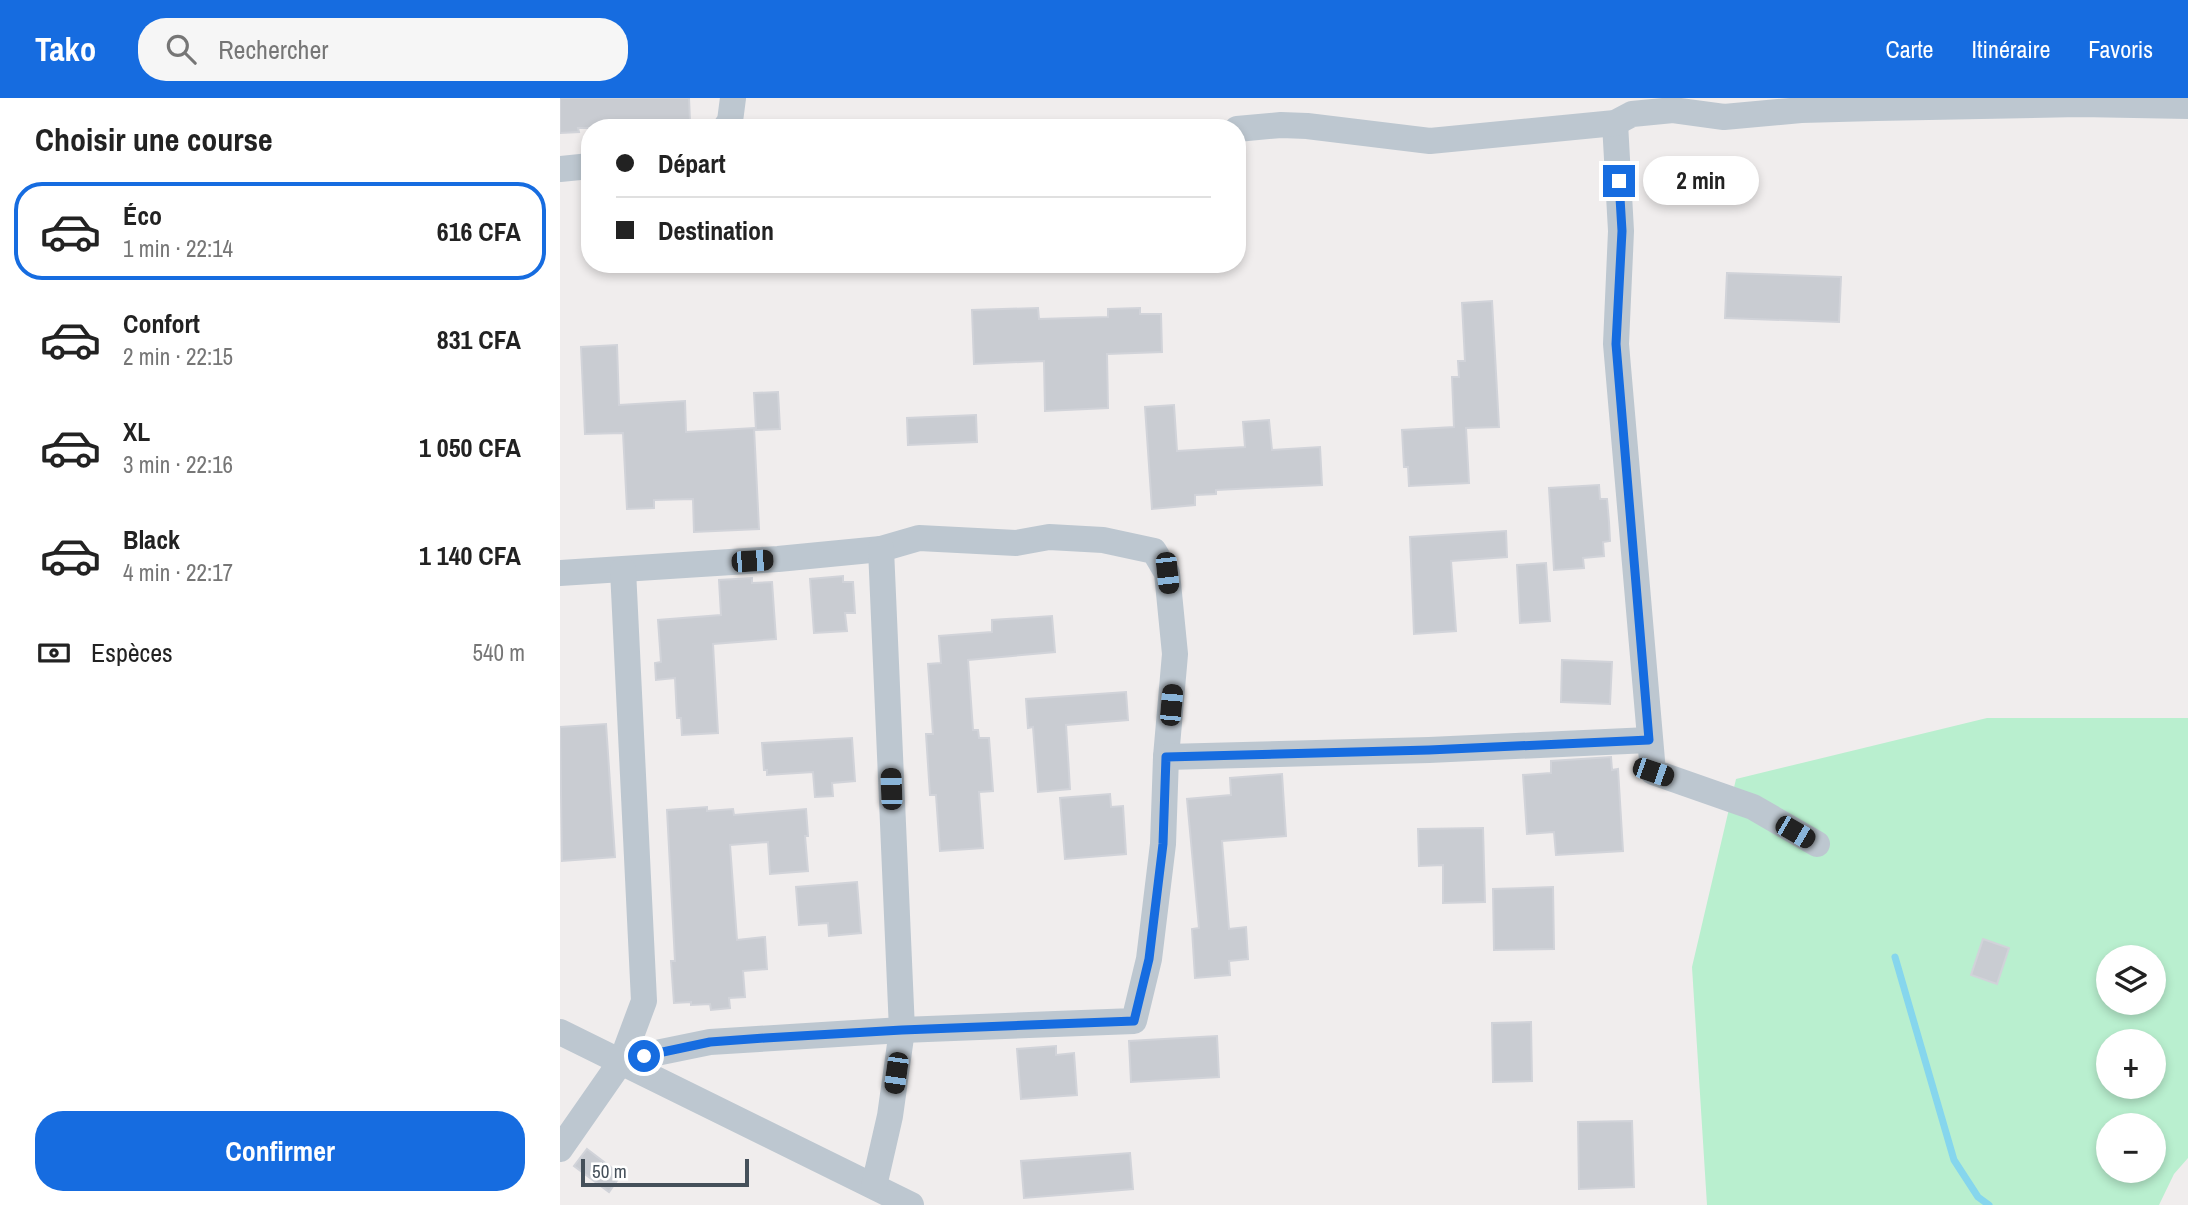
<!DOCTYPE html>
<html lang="fr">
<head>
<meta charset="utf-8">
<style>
  body { margin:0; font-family:"Archivo Narrow",sans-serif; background:#f6f6f6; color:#222; height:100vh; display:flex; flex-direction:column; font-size:26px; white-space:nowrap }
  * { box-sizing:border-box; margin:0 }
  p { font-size:23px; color:#767676 }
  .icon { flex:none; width:38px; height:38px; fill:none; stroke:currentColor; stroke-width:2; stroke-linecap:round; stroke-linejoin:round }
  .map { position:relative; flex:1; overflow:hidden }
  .sheet { display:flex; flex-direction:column; background:#fff; width:560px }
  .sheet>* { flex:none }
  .banner { position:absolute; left:21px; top:21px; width:665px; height:154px; border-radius:28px; box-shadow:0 4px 10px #0003; display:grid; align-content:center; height:154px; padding:0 35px; background:#fff }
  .tools { position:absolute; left:1536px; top:847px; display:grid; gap:14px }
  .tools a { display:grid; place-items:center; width:70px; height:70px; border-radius:50%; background:#fff; box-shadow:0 4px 10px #0003; font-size:35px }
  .scale { position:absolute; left:21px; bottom:18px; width:168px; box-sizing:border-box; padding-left:7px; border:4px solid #45505a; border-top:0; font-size:19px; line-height:24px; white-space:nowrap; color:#45505a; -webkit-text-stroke:5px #fff; paint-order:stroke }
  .end { position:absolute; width:32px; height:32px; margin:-16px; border:9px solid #166ce0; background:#fff; box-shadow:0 0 0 4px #fff }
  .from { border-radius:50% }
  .bubble { position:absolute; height:49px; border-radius:24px; background:#fff; box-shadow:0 4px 10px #0003; font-size:23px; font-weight:700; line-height:49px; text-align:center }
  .car { position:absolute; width:21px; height:42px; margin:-21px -10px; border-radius:9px; box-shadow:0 0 5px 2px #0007; background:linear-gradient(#222 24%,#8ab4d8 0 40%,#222 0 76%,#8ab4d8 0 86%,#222 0) }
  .banner b { display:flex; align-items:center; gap:24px; height:66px; font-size:26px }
  .banner b+b { border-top:2px solid #e0e0e0 }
  .banner i { width:18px; height:18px; background:#222 }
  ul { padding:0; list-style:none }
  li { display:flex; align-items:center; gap:21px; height:98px; margin:0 14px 10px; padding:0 21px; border:4px solid transparent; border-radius:28px }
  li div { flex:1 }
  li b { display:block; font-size:26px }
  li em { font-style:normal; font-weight:700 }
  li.on { border-color:#166ce0 }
  li>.icon { width:63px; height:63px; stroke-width:1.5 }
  h2 { padding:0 35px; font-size:32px; line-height:84px }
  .pay { display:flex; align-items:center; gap:18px; height:77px; padding:0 35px; font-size:26px }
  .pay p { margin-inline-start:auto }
  .action { display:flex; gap:14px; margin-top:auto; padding:14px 35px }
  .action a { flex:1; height:80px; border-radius:28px; background:#166ce0; color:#fff; font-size:28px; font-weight:700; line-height:80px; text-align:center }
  header { display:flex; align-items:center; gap:42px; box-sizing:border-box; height:98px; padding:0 35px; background:#166ce0; color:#fff }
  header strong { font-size:33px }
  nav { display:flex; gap:38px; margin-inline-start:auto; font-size:24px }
  .search { width:490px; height:63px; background:#f6f6f6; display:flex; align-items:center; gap:18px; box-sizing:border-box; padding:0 24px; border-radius:28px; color:#767676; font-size:26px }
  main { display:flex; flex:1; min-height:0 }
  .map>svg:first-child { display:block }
</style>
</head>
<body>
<header>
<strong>Tako</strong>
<div class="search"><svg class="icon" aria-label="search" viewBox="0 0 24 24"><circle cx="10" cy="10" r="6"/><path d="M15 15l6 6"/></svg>Rechercher</div>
<nav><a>Carte</a><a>Itinéraire</a><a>Favoris</a></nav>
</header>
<main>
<section class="sheet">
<h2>Choisir une course</h2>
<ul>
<li class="on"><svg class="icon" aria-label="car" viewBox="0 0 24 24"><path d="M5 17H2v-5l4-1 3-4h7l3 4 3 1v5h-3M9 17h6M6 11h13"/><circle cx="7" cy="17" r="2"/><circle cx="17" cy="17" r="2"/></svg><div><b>Éco</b><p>1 min · 22:14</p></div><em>616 CFA</em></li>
<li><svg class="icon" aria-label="car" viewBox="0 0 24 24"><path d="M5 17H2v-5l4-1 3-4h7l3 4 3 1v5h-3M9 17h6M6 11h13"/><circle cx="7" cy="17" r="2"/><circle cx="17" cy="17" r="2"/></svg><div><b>Confort</b><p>2 min · 22:15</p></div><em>831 CFA</em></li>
<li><svg class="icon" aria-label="car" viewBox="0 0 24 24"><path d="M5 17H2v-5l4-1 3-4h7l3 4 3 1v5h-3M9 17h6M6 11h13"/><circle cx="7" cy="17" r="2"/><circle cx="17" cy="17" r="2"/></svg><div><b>XL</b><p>3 min · 22:16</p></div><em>1 050 CFA</em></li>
<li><svg class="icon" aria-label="car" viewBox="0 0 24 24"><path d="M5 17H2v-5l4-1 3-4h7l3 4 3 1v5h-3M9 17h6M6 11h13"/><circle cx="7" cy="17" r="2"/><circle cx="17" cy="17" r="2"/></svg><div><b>Black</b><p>4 min · 22:17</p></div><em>1 140 CFA</em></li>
</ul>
<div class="pay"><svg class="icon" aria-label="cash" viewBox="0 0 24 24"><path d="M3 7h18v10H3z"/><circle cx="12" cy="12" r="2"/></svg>Espèces<p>540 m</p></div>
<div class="action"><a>Confirmer</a></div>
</section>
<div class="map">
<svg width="1628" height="1107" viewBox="0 0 1628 1107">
  <rect width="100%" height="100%" fill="#f0eded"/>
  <!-- green -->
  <path fill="#b9efcf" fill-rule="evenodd" d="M1427 620H1628V1060L1614 1076 1599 1107H1147L1132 869 1176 681ZM1549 859H1594V905H1549ZM1549 943H1594V989H1549ZM1549 1027H1594V1073H1549Z"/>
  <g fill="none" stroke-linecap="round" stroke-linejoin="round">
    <!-- stream -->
    <polyline stroke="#86d6ed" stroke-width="7" points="1335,859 1394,1062 1418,1099 1429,1107"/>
  </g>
  <!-- building -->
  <g fill="#c9ccd2" stroke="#d1d3d9" stroke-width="2">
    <polygon points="0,0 129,0 130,23 104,25 104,30 18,30 19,34 0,35"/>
    <polygon points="1167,175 1281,179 1279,224 1165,220"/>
    <polygon points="932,203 939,329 906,330 909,385 849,388 848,369 844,369 842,332 894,329 892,279 899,279 898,263 905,263 902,205"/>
    <polygon points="478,210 479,221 548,219 548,211 580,210 580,216 601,216 602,254 547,256 548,310 485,313 484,263 414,266 412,212"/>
    <polygon points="57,247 59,307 125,303 126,334 194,330 199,431 134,434 133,401 94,402 94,410 67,411 63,335 25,336 21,249"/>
    <polygon points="218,294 220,331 196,332 194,295"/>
    <polygon points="614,307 617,353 685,349 683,324 709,322 712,352 760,349 762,387 656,392 656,396 635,397 635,407 592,411 585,309"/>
    <polygon points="416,317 417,344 348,347 347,320"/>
    <polygon points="1039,387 1040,401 1047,401 1049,424 1050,443 1043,444 1044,458 1023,460 1024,470 994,472 989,390"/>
    <polygon points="946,433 947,459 891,463 896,533 854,536 850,439"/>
    <polygon points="986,465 990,523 960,525 957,467"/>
    <polygon points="283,478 283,484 293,484 295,515 285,515 287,533 254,535 250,481"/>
    <polygon points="192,480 192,485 212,484 216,541 153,546 158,635 122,637 121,620 117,620 115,580 96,582 95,565 101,564 98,522 161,517 159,482"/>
    <polygon points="492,518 495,554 408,562 413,632 418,632 419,640 429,640 433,693 419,694 423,750 380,753 376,697 370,697 366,636 373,636 368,566 381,565 379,538 432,534 432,522"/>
    <polygon points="1002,562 1052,564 1050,606 1001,604"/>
    <polygon points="566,594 568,622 506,627 510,691 478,694 473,629 468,630 466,601"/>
    <polygon points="46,626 55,759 2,763 0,629"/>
    <polygon points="292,640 295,683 272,685 273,698 255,699 253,674 207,677 207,672 204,672 202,645"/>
    <polygon points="1051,659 1052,672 1058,671 1063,753 996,757 994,734 967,736 963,677 991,675 991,663"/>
    <polygon points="722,676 726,738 662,743 669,831 686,829 688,861 669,863 670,877 635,880 632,831 639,830 627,701 671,697 670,680"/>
    <polygon points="550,696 551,709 563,708 566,756 505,761 500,700"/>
    <polygon points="147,709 147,713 173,711 174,717 246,711 248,738 245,738 248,773 210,776 208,744 170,747 177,842 205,839 207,871 183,873 185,899 169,900 170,910 151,912 150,906 131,907 131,904 114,905 111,863 115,863 107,712"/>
    <polygon points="923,730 925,804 883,805 883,767 859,768 858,731"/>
    <polygon points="297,784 301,835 269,838 268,825 239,827 236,789"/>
    <polygon points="993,789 994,851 934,852 933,791"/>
    <polygon points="1423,841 1449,850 1437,886 1411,877"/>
    <polygon points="971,924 972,983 933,984 932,925"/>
    <polygon points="657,938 659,979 571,984 569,943"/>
    <polygon points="496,948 496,957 514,955 517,997 461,1001 457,951"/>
    <polygon points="1072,1023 1074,1089 1019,1091 1018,1024"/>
    <polygon points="27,1051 61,1077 49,1094 14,1068"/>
    <polygon points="570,1055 573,1091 464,1100 461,1063"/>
  </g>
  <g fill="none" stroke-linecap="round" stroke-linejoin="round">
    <!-- minor -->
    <g stroke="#bdc7d0" stroke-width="26">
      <polyline points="1055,25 1061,133 1056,246 1093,674 1193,709 1257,746"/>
      <polyline points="165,30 170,23 173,0"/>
      <polyline points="677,31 721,27 747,28 870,43 1055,25 1072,16 1113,12 1164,19 1241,12 1316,10 1520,6 1628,8"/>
      <polyline points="0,71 30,68"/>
      <polyline points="0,475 218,461 321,451 359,440 456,445 489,439 543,442 594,453 607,475 615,556 606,659 603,746 589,861 574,923 342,932 150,944 62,962"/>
      <polyline points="606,659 869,652 1089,642"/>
      <polyline points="0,934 351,1107"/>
      <polyline points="0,1051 62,962 84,903 63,472"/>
      <polyline points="314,1088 330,1018 342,932 321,451"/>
    </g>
  </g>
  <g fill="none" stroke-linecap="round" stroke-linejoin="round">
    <!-- route -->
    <polyline stroke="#166ce0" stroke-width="9" points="84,958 150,944 205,940 342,932 574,923 589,861 603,746 606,659 869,652 1089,642 1056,246 1062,133 1059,83"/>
  </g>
</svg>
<div class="tools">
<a><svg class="icon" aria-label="layers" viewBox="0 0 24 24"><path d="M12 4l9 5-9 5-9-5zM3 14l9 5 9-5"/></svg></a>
<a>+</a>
<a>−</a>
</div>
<div class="scale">50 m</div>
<i class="end from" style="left:84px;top:958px"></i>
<i class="end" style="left:1059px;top:83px"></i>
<div class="bubble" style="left:1083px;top:58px;width:116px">2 min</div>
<i class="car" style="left:192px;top:463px;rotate:86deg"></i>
<i class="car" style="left:607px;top:475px;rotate:174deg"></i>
<i class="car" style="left:611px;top:607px;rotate:5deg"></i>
<i class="car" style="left:1093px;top:674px;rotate:109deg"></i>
<i class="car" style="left:331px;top:691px;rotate:358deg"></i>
<i class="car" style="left:1235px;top:734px;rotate:120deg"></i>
<i class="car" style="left:336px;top:975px;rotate:188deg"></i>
<div class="banner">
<b><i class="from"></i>Départ</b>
<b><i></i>Destination</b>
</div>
</div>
</main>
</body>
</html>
